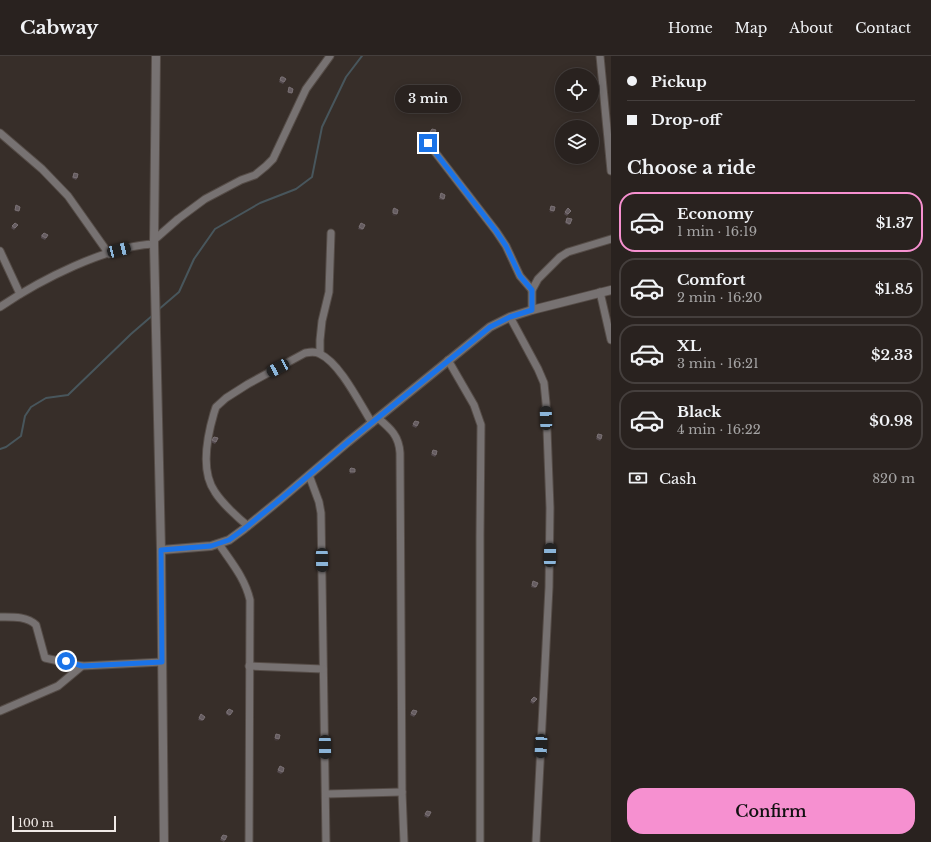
<!DOCTYPE html>
<html lang="en">
<head>
<meta charset="utf-8">
<style>
  body { margin:0; font-family:"Libre Baskerville",serif; background:#352f2c; color:#f1f3f6; height:100vh; display:flex; flex-direction:column; font-size:15px; white-space:nowrap }
  * { box-sizing:border-box; margin:0 }
  p { font-size:13px; color:#a5a4a4 }
  .icon { flex:none; width:22px; height:22px; fill:none; stroke:currentColor; stroke-width:2; stroke-linecap:round; stroke-linejoin:round }
  .map { position:relative; flex:1; overflow:hidden }
  .panel { display:flex; flex-direction:column; background:#29221f; width:320px }
  .panel>* { flex:none }
  .top-card { display:grid; align-content:center; height:88px; padding:0 16px; background:#29221f }
  .fabs { position:absolute; left:555px; top:12px; display:grid; gap:8px }
  .fabs a { display:grid; place-items:center; width:44px; height:44px; border-radius:50%; background:#29221f; box-shadow:0 2px 10px #0003,0 0 0 1px #453f3d; font-size:20px }
  .scale { position:absolute; left:12px; bottom:10px; width:104px; box-sizing:border-box; padding-left:4px; border:2px solid #f0eae7; border-top:0; font-size:11px; line-height:14px; white-space:nowrap; color:#f0eae7; -webkit-text-stroke:3px #372e29; paint-order:stroke }
  .end { position:absolute; width:18px; height:18px; margin:-9px; border:5px solid #1a73e8; background:#fff; box-shadow:0 0 0 2px #fff }
  .from { border-radius:50% }
  .bubble { position:absolute; height:28px; border-radius:14px; background:#29221f; box-shadow:0 2px 10px #0003,0 0 0 1px #453f3d; font-size:13px; font-weight:600; line-height:28px; text-align:center }
  .car { position:absolute; width:12px; height:24px; margin:-12px -6px; border-radius:5px; box-shadow:0 0 3px 1px #0007; background:linear-gradient(#222 24%,#8ab4d8 0 40%,#222 0 76%,#8ab4d8 0 86%,#222 0) }
  .top-card b { display:flex; align-items:center; gap:14px; height:38px; font-size:15px }
  .top-card b+b { border-top:1px solid #453f3d }
  .top-card i { width:10px; height:10px; background:#f1f3f6 }
  ul { padding:0; list-style:none }
  li { display:flex; align-items:center; gap:12px; height:60px; margin:0 8px 6px; padding:0 8px; border:2px solid #453f3d; border-radius:16px }
  li div { flex:1 }
  li b { display:block; font-size:15px }
  li em { font-style:normal; font-weight:600 }
  li.active { border-color:#f690d0 }
  li>.icon { width:36px; height:36px; stroke-width:1.5 }
  h2 { padding:0 16px; font-size:18px; line-height:48px }
  .pay { display:flex; align-items:center; gap:10px; height:44px; padding:0 16px; font-size:15px }
  .pay p { margin-inline-start:auto }
  .action { display:flex; gap:8px; margin-top:auto; padding:8px 16px }
  .action a { flex:1; height:46px; border-radius:16px; background:#f690d0; color:#111; font-size:16px; font-weight:600; line-height:46px; text-align:center }
  header { display:flex; align-items:center; gap:24px; box-sizing:border-box; height:56px; padding:0 20px; background:#29221f; border-bottom:1px solid #453f3d }
  header strong { font-size:19px }
  nav { display:flex; gap:22px; margin-inline-start:auto; font-size:14px }
  main { display:flex; flex:1; min-height:0 }
  .map>svg:first-child { display:block }
</style>
</head>
<body>
<header>
<strong>Cabway</strong>
<nav><a>Home</a><a>Map</a><a>About</a><a>Contact</a></nav>
</header>
<main>
<div class="map">
<svg width="611" height="786" viewBox="0 0 611 786">
  <rect width="100%" height="100%" fill="#372e29"/>
  <g fill="none" stroke-linecap="round" stroke-linejoin="round">
    <!-- stream -->
    <g stroke="#48565c" stroke-width="2">
      <polyline points="158,254 179,236 194,203 215,173 260,147 296,133 312,121 322,71 346,21 362,0"/>
      <polyline points="0,393 6,391 21,380 25,360 31,351 46,342 68,339 131,278 153,259"/>
    </g>
    <!-- minor casing -->
    <g stroke="#554c47" stroke-width="9">
      <g id="minor">
        <polyline points="600,0 611,115"/>
        <polyline points="0,77 42,113 68,140 109,198"/>
        <polyline points="428,87 496,175 506,190 520,220 532,234"/>
        <polyline points="154,184 178,163 205,143 241,124 255,119 266,110 273,103 306,33 330,0"/>
        <polyline points="0,195 20,238"/>
        <polyline points="600,236 611,284"/>
        <path d="M0 251C40 224 106 190 154 188"/>
        <polyline points="532,254 532,234 538,223 560,201 568,196 611,183"/>
        <polyline points="510,261 538,313 544,327 546,347 550,452 549,531 536,786"/>
        <polyline points="320,297 320,284 322,265 329,236 331,177"/>
        <polyline points="448,304 474,349 481,369 480,480 480,786"/>
        <path d="M378 362C391 373 399 380 400 397L402 736 404 786"/>
        <polyline points="309,419 319,446 321,457 326,786"/>
        <path d="M248 470C238 462 222 447 215 436 200 415 207 381 214 357L216 351 226 342 248 328 305 297C310 296 315 295 320 298 340 307 360 348 372 367"/>
        <path d="M219 488C231 506 245 522 250 544L249 786"/>
        <path d="M0 561C12 561 27 560 36 569L45 602 82 610"/>
        <polyline points="249,610 323,613"/>
        <polyline points="0,655 58,630 82,610 162,606"/>
        <polyline points="326,738 402,736"/>
      </g>
    </g>
    <!-- tertiary casing -->
    <g stroke="#554c47" stroke-width="10">
      <g id="tertiary">
        <polyline points="156,0 154,188 161,494 164,786"/>
        <polyline points="161,494 211,490 229,484 244,473 282,442 348,386 490,271 510,261 532,254 611,234"/>
      </g>
    </g>
    <!-- minor -->
    <use href="#minor" stroke="#777272" stroke-width="7"/>
    <!-- tertiary -->
    <use href="#tertiary" stroke="#777272" stroke-width="8"/>
  </g>
  <!-- wall -->
  <g fill="#554b4f">
    <polygon points="281,21 286,23 283,28 279,26 280,23"/>
    <polygon points="432,73 434,78 433,80 429,78"/>
    <polygon points="74,117 77,122 76,124 72,122"/>
    <polygon points="441,137 444,143 443,144 439,143"/>
    <polygon points="568,152 571,155 567,160 564,158"/>
    <polygon points="567,162 570,168 569,169 565,167"/>
    <polygon points="15,167 18,169 14,174 11,172"/>
    <polygon points="361,167 363,173 362,174 358,173"/>
    <polygon points="43,178 48,179 45,184 41,182 41,179"/>
    <polygon points="415,365 417,370 416,372 412,370"/>
    <polygon points="598,378 601,383 600,385 596,383"/>
    <polygon points="214,381 216,386 215,388 211,386"/>
    <polygon points="433,394 436,399 435,401 431,399"/>
    <polygon points="533,525 536,531 535,532 531,531"/>
    <polygon points="534,641 537,643 533,648 530,646"/>
    <polygon points="413,654 415,659 414,661 410,659"/>
    <polygon points="227,655 233,655 229,660 226,658 226,656"/>
    <polygon points="201,658 205,661 202,665 198,664"/>
    <polygon points="280,710 283,716 281,718 277,716"/>
    <polygon points="427,755 429,760 428,762 424,760"/>
    <polygon points="223,779 225,784 224,786 220,784"/>
  </g>
  <!-- shaded-wall -->
  <g fill="#423839">
    <polygon points="288,36 292,37 291,38 287,37"/>
    <polygon points="15,154 19,155 18,156 14,155"/>
    <polygon points="550,154 554,155 552,157 549,156"/>
    <polygon points="393,157 397,158 395,160 392,159"/>
    <polygon points="350,416 355,416 353,418 349,418"/>
    <polygon points="275,682 279,683 277,685 274,684"/>
  </g>
  <!-- building -->
  <g fill="#655c60" stroke="#7b7275">
    <polygon points="281,21 283,21 286,23 284,26 280,24"/>
    <polygon points="289,31 293,33 292,37 288,36"/>
    <polygon points="432,73 436,74 434,78 430,76"/>
    <polygon points="74,117 78,118 77,122 73,121"/>
    <polygon points="441,137 445,139 444,143 440,141"/>
    <polygon points="16,149 20,151 19,155 15,154"/>
    <polygon points="551,150 555,151 554,155 550,154"/>
    <polygon points="394,152 398,154 397,158 393,157 393,154"/>
    <polygon points="568,152 571,155 568,158 565,156"/>
    <polygon points="567,162 572,163 570,168 566,166"/>
    <polygon points="15,167 18,169 15,172 12,170"/>
    <polygon points="361,167 365,169 363,173 359,171"/>
    <polygon points="44,177 48,179 46,182 42,180 43,178"/>
    <polygon points="415,365 419,366 417,370 413,368"/>
    <polygon points="598,378 602,379 601,383 597,381"/>
    <polygon points="214,381 218,382 216,386 212,384"/>
    <polygon points="433,394 437,395 436,399 432,397"/>
    <polygon points="351,412 355,413 355,416 350,416 350,413"/>
    <polygon points="533,525 538,527 536,531 532,529"/>
    <polygon points="534,641 537,643 534,646 531,644"/>
    <polygon points="229,653 233,655 230,659 227,657 227,655"/>
    <polygon points="413,654 417,655 415,659 411,657"/>
    <polygon points="201,658 205,661 203,664 199,662"/>
    <polygon points="276,678 280,679 279,683 275,682"/>
    <polygon points="280,710 284,712 283,716 278,714"/>
    <polygon points="427,755 431,756 429,760 425,758"/>
    <polygon points="223,779 227,780 225,784 221,782"/>
  </g>
  <g fill="none" stroke-linecap="round" stroke-linejoin="round">
    <!-- route -->
    <polyline stroke="#1a73e8" stroke-width="5" points="66,605 82,610 162,606 161,494 211,490 229,484 244,473 282,442 348,386 490,271 510,261 532,254 532,234 520,220 506,190 496,175 428,87"/>
  </g>
</svg>
<div class="fabs">
<a><svg class="icon" aria-label="locate" viewBox="0 0 24 24"><circle cx="12" cy="12" r="6"/><path d="M12 2v4M12 18v4M2 12h4M18 12h4"/></svg></a>
<a><svg class="icon" aria-label="layers" viewBox="0 0 24 24"><path d="M12 4l9 5-9 5-9-5zM3 14l9 5 9-5"/></svg></a>
</div>
<div class="scale">100 m</div>
<i class="end from" style="left:66px;top:605px"></i>
<i class="end" style="left:428px;top:87px"></i>
<div class="bubble" style="left:395px;top:29px;width:66px">3 min</div>
<i class="car" style="left:119px;top:194px;rotate:76deg"></i>
<i class="car" style="left:278px;top:312px;rotate:242deg"></i>
<i class="car" style="left:546px;top:362px;rotate:358deg"></i>
<i class="car" style="left:550px;top:499px;rotate:1deg"></i>
<i class="car" style="left:322px;top:504px;rotate:179deg"></i>
<i class="car" style="left:541px;top:690px;rotate:183deg"></i>
<i class="car" style="left:325px;top:691px;rotate:179deg"></i>
</div>
<section class="panel">
<div class="top-card">
<b><i class="from"></i>Pickup</b>
<b><i></i>Drop-off</b>
</div>
<h2>Choose a ride</h2>
<ul>
<li class="active"><svg class="icon" aria-label="car" viewBox="0 0 24 24"><path d="M5 17H2v-5l4-1 3-4h7l3 4 3 1v5h-3M9 17h6M6 11h13"/><circle cx="7" cy="17" r="2"/><circle cx="17" cy="17" r="2"/></svg><div><b>Economy</b><p>1 min · 16:19</p></div><em>$1.37</em></li>
<li><svg class="icon" aria-label="car" viewBox="0 0 24 24"><path d="M5 17H2v-5l4-1 3-4h7l3 4 3 1v5h-3M9 17h6M6 11h13"/><circle cx="7" cy="17" r="2"/><circle cx="17" cy="17" r="2"/></svg><div><b>Comfort</b><p>2 min · 16:20</p></div><em>$1.85</em></li>
<li><svg class="icon" aria-label="car" viewBox="0 0 24 24"><path d="M5 17H2v-5l4-1 3-4h7l3 4 3 1v5h-3M9 17h6M6 11h13"/><circle cx="7" cy="17" r="2"/><circle cx="17" cy="17" r="2"/></svg><div><b>XL</b><p>3 min · 16:21</p></div><em>$2.33</em></li>
<li><svg class="icon" aria-label="car" viewBox="0 0 24 24"><path d="M5 17H2v-5l4-1 3-4h7l3 4 3 1v5h-3M9 17h6M6 11h13"/><circle cx="7" cy="17" r="2"/><circle cx="17" cy="17" r="2"/></svg><div><b>Black</b><p>4 min · 16:22</p></div><em>$0.98</em></li>
</ul>
<div class="pay"><svg class="icon" aria-label="cash" viewBox="0 0 24 24"><path d="M3 7h18v10H3z"/><circle cx="12" cy="12" r="2"/></svg>Cash<p>820 m</p></div>
<div class="action"><a>Confirm</a></div>
</section>
</main>
</body>
</html>
